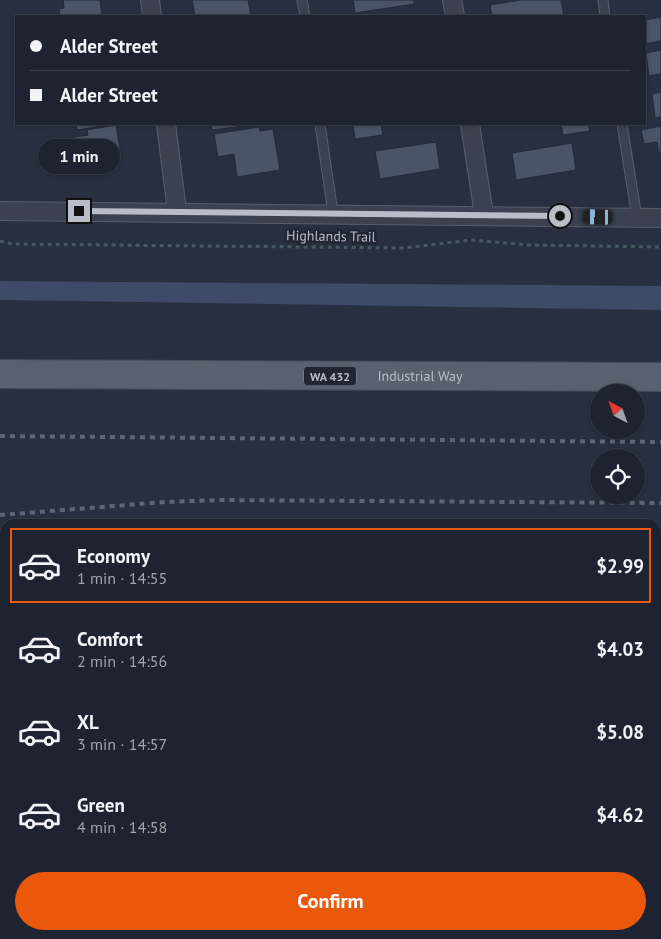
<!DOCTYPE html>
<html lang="en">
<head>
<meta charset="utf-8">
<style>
  body { margin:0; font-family:"PT Sans",sans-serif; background:#2a2f3c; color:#f1f3f6; height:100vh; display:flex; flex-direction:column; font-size:19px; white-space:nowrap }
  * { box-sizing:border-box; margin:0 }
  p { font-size:16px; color:#a0a4ab }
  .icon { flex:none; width:28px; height:28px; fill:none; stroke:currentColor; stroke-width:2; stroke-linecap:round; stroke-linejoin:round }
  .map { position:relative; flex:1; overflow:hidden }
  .side { position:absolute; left:0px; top:519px; width:661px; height:421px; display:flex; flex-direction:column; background:#1d2330; border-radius:15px 15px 0 0; box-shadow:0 1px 4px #0004,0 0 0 1px #3b404c }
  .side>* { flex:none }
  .hud { position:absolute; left:15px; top:15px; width:631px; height:110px; border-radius:0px; box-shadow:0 1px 4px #0004,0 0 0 1px #3b404c; display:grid; align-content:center; height:110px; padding:0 15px; background:#1d2330 }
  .needle { width:32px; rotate:319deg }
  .buttons { position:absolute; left:590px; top:384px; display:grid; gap:10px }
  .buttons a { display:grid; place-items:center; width:55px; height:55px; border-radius:50%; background:#1d2330; box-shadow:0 1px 4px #0004,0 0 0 1px #3b404c; font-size:25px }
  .end { position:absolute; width:22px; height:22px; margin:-11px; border:6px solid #b8bdca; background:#111; box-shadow:0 0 0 2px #111 }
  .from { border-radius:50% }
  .bubble { position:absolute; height:35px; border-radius:18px; background:#1d2330; box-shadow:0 1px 4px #0004,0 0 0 1px #3b404c; font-size:16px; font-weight:800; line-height:35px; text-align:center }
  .car { position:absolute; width:15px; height:30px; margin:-15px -8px; border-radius:6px; box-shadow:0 0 4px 1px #0007; background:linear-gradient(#222 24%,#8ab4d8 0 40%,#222 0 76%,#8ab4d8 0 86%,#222 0) }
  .hud b { display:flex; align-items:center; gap:18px; height:48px; font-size:19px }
  .hud b+b { border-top:1px solid #3b404c }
  .hud i { width:12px; height:12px; background:#f1f3f6 }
  ul { padding:9px 0 0; list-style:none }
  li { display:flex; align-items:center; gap:15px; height:75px; margin:0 10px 8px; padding:0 5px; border:2px solid transparent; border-radius:0px }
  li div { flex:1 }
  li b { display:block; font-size:19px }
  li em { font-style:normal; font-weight:800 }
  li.on { border-color:#ea580c }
  li>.icon { width:45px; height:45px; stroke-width:1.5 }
  .action { display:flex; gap:10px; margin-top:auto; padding:10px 15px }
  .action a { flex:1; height:58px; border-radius:30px; background:#ea580c; color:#fff; font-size:20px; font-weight:800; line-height:58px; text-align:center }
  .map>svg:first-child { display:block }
</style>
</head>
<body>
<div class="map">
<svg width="661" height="939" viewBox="0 0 661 939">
  <rect width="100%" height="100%" fill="#272f40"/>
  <!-- water -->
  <polygon fill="#3d4b68" points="0,281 661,286 661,310 0,300"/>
  <!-- building -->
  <g fill="#4b5367" stroke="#222837">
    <polygon points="63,0 100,0 102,16 60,16 59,9 64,8"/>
    <polygon points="192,0 248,0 251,16 195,16"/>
    <polygon points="353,0 414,0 414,4 355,13"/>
    <polygon points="521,0 561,0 564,16 492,16 490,5"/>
    <polygon points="661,17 661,41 645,44 645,20"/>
    <polygon points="661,50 661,74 649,76 646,53"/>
    <polygon points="661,92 661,117 655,118 652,94"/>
    <polygon points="76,124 107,124 108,125 77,130"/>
    <polygon points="211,124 252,124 252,125 212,130"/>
    <polygon points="353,124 381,124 383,135 355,139"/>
    <polygon points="561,124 588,124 590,131 563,135"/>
    <polygon points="116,125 120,149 100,152 102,161 94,162 95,169 68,173 63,139 88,135 87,130"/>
    <polygon points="661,126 661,156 660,156 657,142 644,144 641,130"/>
    <polygon points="259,127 260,131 273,129 280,170 237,177 234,154 218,157 214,134"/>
    <polygon points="436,142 440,169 380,179 375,151"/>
    <polygon points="572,143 576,170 516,180 512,153"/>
    <polygon points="0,534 5,534 5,935 32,935 32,939 0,939"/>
    <rect x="656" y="605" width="5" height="75"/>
    <rect x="289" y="935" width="226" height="4"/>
  </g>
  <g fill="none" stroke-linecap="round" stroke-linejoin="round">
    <!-- service casing -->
    <g stroke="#595f6d" stroke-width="11">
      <g id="service">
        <polyline points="302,0 305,16"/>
        <polyline points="603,0 605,16"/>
        <polyline points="320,124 333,213"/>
        <polyline points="622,124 637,218"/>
      </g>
    </g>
    <!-- minor casing -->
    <g stroke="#595f6d" stroke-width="20">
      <g id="minor">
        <polyline points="150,0 152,16"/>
        <polyline points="452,0 455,16"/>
        <polyline points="166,124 177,211"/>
        <polyline points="470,124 484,215"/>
        <polyline points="0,211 661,218"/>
      </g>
    </g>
    <!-- primary casing -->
    <g stroke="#454a59" stroke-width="30">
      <g id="primary">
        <path id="s1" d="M0 374 661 377"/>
      </g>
    </g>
    <!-- path -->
    <polyline stroke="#47595e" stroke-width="3" stroke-dasharray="4 4" stroke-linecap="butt" points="0,241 13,244 404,248 471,240 530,245 661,247"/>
    <!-- service -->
    <use href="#service" stroke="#3b4150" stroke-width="9"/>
    <!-- minor -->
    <use href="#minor" stroke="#3b4150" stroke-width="18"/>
    <!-- primary -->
    <use href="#primary" stroke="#596070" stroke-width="28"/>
    <!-- rail -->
    <g stroke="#5d6577" stroke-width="4" stroke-dasharray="5 5" stroke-linecap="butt">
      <polyline points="0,436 661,442"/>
      <polyline points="0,515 165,502 220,500 661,503"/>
    </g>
  </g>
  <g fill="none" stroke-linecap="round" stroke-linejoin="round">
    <!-- route -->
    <polyline stroke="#b8bdca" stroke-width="6" points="79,211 560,216"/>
  </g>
  <g text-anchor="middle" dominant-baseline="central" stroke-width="5" stroke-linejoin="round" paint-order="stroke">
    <!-- shield labels -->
    <rect fill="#202635" stroke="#8a909d" stroke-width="1" x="304" y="366.5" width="52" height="19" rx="4"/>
    <g font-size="12" font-weight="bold" fill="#b8bdca">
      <text x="330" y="376">WA 432</text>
    </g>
    <!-- street labels -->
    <g font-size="14" fill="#b8bdca" stroke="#202635">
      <text transform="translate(331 236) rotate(1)">Highlands Trail</text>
      <text stroke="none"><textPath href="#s1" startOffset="420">Industrial Way</textPath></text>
    </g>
  </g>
</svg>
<div class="buttons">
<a><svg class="needle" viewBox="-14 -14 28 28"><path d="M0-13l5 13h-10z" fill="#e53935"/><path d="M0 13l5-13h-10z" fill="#a0a4ab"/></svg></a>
<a><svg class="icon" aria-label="locate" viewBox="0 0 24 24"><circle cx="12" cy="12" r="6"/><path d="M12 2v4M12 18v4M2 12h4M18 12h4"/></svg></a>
</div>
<i class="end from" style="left:560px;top:216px"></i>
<i class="end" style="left:79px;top:211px"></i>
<div class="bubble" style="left:38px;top:139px;width:82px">1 min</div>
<i class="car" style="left:598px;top:217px;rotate:271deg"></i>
<div class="hud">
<b><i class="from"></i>Alder Street</b>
<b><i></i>Alder Street</b>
</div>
<section class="side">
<ul>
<li class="on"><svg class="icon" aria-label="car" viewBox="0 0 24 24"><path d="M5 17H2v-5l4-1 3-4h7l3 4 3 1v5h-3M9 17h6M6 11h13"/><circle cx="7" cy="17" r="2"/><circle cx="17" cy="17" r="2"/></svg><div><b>Economy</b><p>1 min · 14:55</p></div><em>$2.99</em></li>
<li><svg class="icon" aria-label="car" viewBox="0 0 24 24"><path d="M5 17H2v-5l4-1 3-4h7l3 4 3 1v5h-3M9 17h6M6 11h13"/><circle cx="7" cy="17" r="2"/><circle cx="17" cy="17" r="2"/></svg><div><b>Comfort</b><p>2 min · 14:56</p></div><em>$4.03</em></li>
<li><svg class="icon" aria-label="car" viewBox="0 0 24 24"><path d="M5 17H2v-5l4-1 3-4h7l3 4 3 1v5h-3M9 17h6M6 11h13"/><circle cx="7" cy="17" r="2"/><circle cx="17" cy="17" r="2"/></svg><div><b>XL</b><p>3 min · 14:57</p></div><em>$5.08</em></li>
<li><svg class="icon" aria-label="car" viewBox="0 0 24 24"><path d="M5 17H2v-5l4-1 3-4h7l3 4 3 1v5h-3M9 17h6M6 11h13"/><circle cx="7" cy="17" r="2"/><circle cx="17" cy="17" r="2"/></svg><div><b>Green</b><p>4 min · 14:58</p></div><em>$4.62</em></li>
</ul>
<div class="action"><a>Confirm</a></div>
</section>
</div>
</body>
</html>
